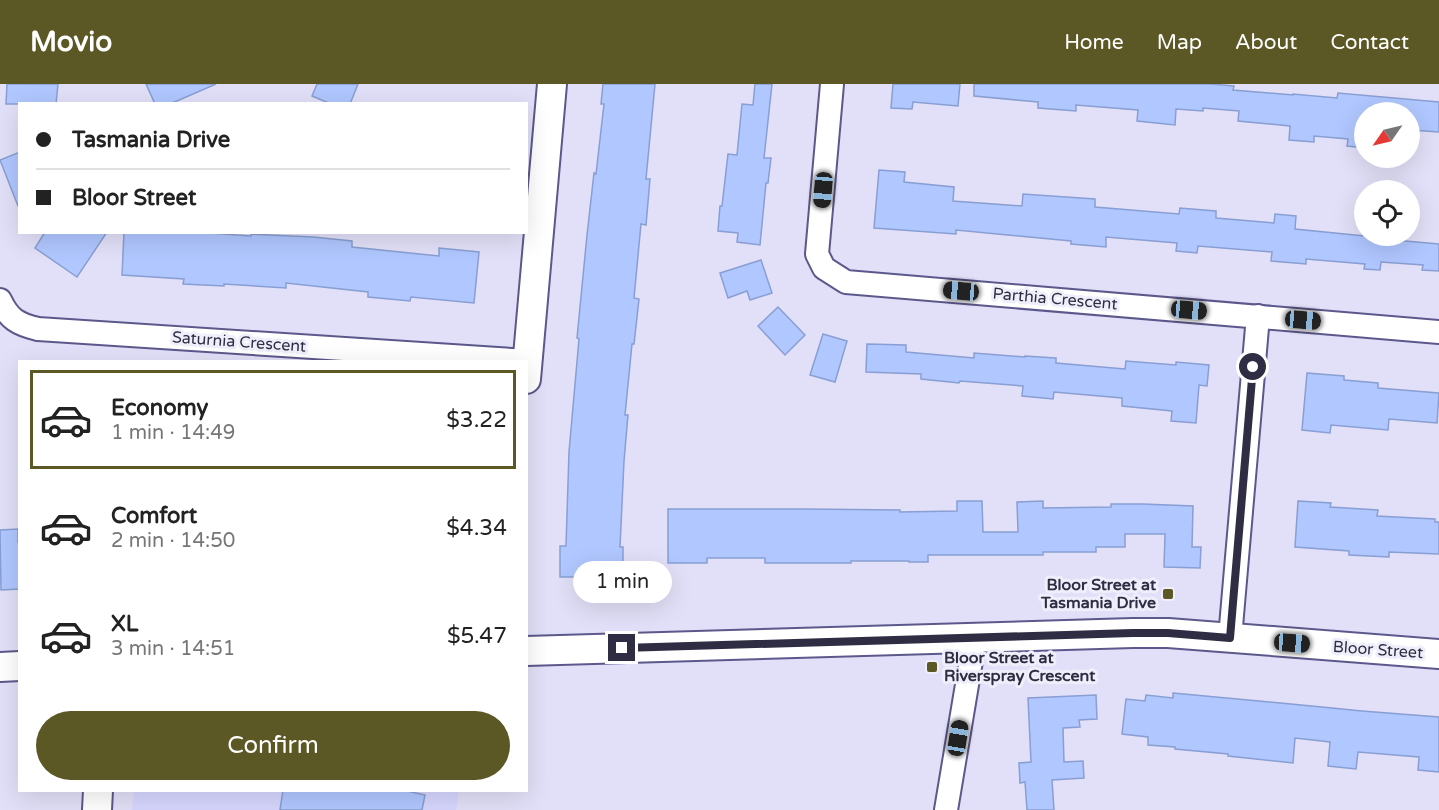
<!DOCTYPE html>
<html lang="en">
<head>
<meta charset="utf-8">
<style>
  body { margin:0; font-family:"Varela Round",sans-serif; background:#f2f2f2; color:#222; height:100vh; display:flex; flex-direction:column; font-size:22px; white-space:nowrap }
  * { box-sizing:border-box; margin:0 }
  p { font-size:20px; color:#767676 }
  .icon { flex:none; width:33px; height:33px; fill:none; stroke:currentColor; stroke-width:2; stroke-linecap:round; stroke-linejoin:round }
  .map { position:relative; flex:1; overflow:hidden }
  .panel { position:absolute; left:18px; top:276px; width:510px; height:432px; display:flex; flex-direction:column; background:#fff; border-radius:0px; box-shadow:0 6px 24px #0002 }
  .panel>* { flex:none }
  .top-card { position:absolute; left:18px; top:18px; width:510px; height:132px; border-radius:0px; box-shadow:0 6px 24px #0002; display:grid; align-content:center; height:132px; padding:0 18px; background:#fff }
  .needle { width:39px; rotate:236deg }
  .buttons { position:absolute; left:1354px; top:18px; display:grid; gap:12px }
  .buttons a { display:grid; place-items:center; width:66px; height:66px; border-radius:50%; background:#fff; box-shadow:0 6px 24px #0002; font-size:30px }
  .end { position:absolute; width:27px; height:27px; margin:-14px; border:8px solid #2e2d43; background:#fff; box-shadow:0 0 0 3px #fff }
  .from { border-radius:50% }
  .bubble { position:absolute; height:42px; border-radius:21px; background:#fff; box-shadow:0 6px 24px #0002; font-size:20px; font-weight:600; line-height:42px; text-align:center }
  .car { position:absolute; width:18px; height:36px; margin:-18px -9px; border-radius:8px; box-shadow:0 0 4px 2px #0007; background:linear-gradient(#222 24%,#8ab4d8 0 40%,#222 0 76%,#8ab4d8 0 86%,#222 0) }
  .top-card b { display:flex; align-items:center; gap:21px; height:57px; font-size:22px }
  .top-card b+b { border-top:2px solid #e0e0e0 }
  .top-card i { width:15px; height:15px; background:#222 }
  ul { padding:10px 0 0; list-style:none }
  li { display:flex; align-items:center; gap:18px; height:99px; margin:0 12px 9px; padding:0 6px; border:3px solid transparent; border-radius:0px }
  li div { flex:1 }
  li b { display:block; font-size:22px }
  li em { font-style:normal; font-weight:600 }
  li.current { border-color:#5b5825 }
  li>.icon { width:54px; height:54px; stroke-width:1.5 }
  .action { display:flex; gap:12px; margin-top:auto; padding:12px 18px }
  .action a { flex:1; height:69px; border-radius:36px; background:#5b5825; color:#fff; font-size:24px; font-weight:600; line-height:69px; text-align:center }
  header { display:flex; align-items:center; gap:36px; box-sizing:border-box; height:84px; padding:0 30px; background:#5b5825; color:#fff }
  header strong { font-size:28px }
  nav { display:flex; gap:33px; margin-inline-start:auto; font-size:21px }
  .map>svg:first-child { display:block }
</style>
</head>
<body>
<header>
<strong>Movio</strong>
<nav><a>Home</a><a>Map</a><a>About</a><a>Contact</a></nav>
</header>
<div class="map">
<svg width="1439" height="726" viewBox="0 0 1439 726">
  <rect width="100%" height="100%" fill="#e1e0f8"/>
  <!-- built -->
  <polygon fill="#d7d6fe" points="134,707 459,707 456,726 132,726"/>
  <!-- building -->
  <g fill="#b0c7ff" stroke="#899ed2" stroke-width="1.5">
    <polygon points="7,0 58,0 56,20 6,20"/>
    <polygon points="146,0 216,0 170,20 155,20"/>
    <polygon points="317,0 358,0 350,20 331,20 312,12"/>
    <polygon points="603,0 655,0 646,95 650,95 646,141 641,140 634,214 639,215 634,260 632,260 625,331 628,331 624,377 620,463 623,463 623,486 584,486 585,493 560,493 560,462 566,462 569,368 579,255 577,254 587,151 594,89 596,90 604,20 601,20"/>
    <polygon points="755,0 772,0 764,74 771,74 768,99 766,99 760,161 737,158 738,149 718,147 720,122 722,122 728,70 737,71 742,20 753,21"/>
    <polygon points="893,0 960,0 958,22 913,18 912,25 891,24"/>
    <polygon points="974,0 1211,0 1234,2 1233,6 1293,11 1293,10 1337,14 1338,9 1439,18 1439,48 1410,46 1410,28 1365,28 1365,64 1347,62 1348,55 1314,52 1314,58 1289,56 1290,42 1238,37 1239,27 1203,24 1203,27 1176,25 1175,41 1137,37 1138,26 1076,21 1076,27 1038,24 1038,18 974,12"/>
    <polygon points="20,68 20,122 18,122 0,76"/>
    <polygon points="879,86 905,88 904,98 954,103 953,117 1022,122 1023,110 1095,115 1095,123 1179,130 1180,124 1216,127 1216,134 1274,139 1275,130 1296,132 1295,145 1365,152 1383,152 1383,155 1439,160 1439,187 1422,186 1423,181 1381,178 1380,186 1364,185 1365,180 1306,175 1306,180 1271,177 1272,168 1198,162 1197,169 1176,167 1177,159 1106,153 1106,163 1071,160 1071,157 956,146 956,150 874,144"/>
    <polygon points="45,148 107,148 77,193 35,164"/>
    <polygon points="124,148 195,148 251,152 251,150 313,153 352,157 352,163 439,172 439,164 479,168 474,219 411,213 410,217 368,213 368,208 286,199 286,204 224,200 224,202 183,200 184,195 122,191"/>
    <polygon points="761,176 772,209 750,216 747,207 728,214 720,189"/>
    <polygon points="778,223 805,251 785,271 758,242"/>
    <polygon points="823,250 847,257 835,298 810,291"/>
    <polygon points="867,260 906,261 906,268 974,274 974,269 1025,273 1025,272 1056,274 1056,279 1125,285 1126,277 1176,281 1176,278 1209,281 1207,302 1199,301 1196,339 1171,337 1172,327 1122,322 1122,314 1054,308 1053,315 1022,312 1023,302 960,297 959,299 921,295 921,290 866,288"/>
    <polygon points="1307,289 1344,292 1344,296 1378,299 1378,304 1439,309 1437,339 1389,335 1388,346 1331,341 1330,349 1302,346"/>
    <polygon points="957,417 982,417 983,448 1018,448 1017,418 1043,417 1043,424 1111,423 1111,420 1143,420 1193,422 1192,463 1201,463 1200,484 1164,483 1165,450 1125,450 1125,463 1096,463 1096,468 1043,468 1043,471 928,471 928,478 909,478 909,477 851,477 851,479 765,479 765,474 707,474 707,479 668,479 668,425 804,425 900,426 900,428 957,427"/>
    <polygon points="1298,417 1331,419 1330,423 1378,426 1377,432 1435,435 1435,438 1439,438 1439,470 1389,468 1389,473 1349,471 1349,467 1295,463"/>
    <polygon points="18,445 18,458 20,458 20,505 1,506 0,446"/>
    <polygon points="1173,609 1322,623 1362,627 1439,633 1439,688 1418,686 1419,673 1358,668 1356,685 1328,682 1330,658 1295,654 1293,679 1228,672 1228,670 1175,665 1175,663 1148,661 1148,653 1122,650 1126,615 1145,617 1146,611 1173,614"/>
    <polygon points="1096,611 1097,635 1079,636 1080,643 1063,644 1064,678 1083,677 1084,694 1052,696 1054,726 1027,726 1025,698 1020,699 1019,679 1031,678 1028,614"/>
    <polygon points="283,706 403,706 425,711 422,726 280,726"/>
  </g>
  <g fill="none" stroke-linecap="round" stroke-linejoin="round">
    <!-- minor casing -->
    <g stroke="#5c588b" stroke-width="26">
      <g id="minor">
        <polyline points="832,0 817,170 824,184 846,198 1439,248"/>
        <path d="M0 216C9 235 17 240 38 245L528 277"/>
        <polyline points="1230,554 1258,232"/>
        <polyline points="946,726 975,553"/>
      </g>
    </g>
    <!-- tertiary casing -->
    <g stroke="#5c588b" stroke-width="32">
      <g id="tertiary">
        <polyline points="526,295 552,0"/>
        <polyline points="526,567 1133,549 1168,549 1439,570"/>
        <polyline points="0,583 20,582"/>
        <polyline points="97,726 98,706"/>
      </g>
    </g>
    <!-- minor -->
    <use href="#minor" stroke="#fff" stroke-width="22"/>
    <!-- tertiary -->
    <use href="#tertiary" stroke="#fff" stroke-width="28"/>
  </g>
  <g fill="none" stroke-linecap="round" stroke-linejoin="round">
    <!-- route -->
    <polyline stroke="#2e2d43" stroke-width="8" points="622,564 1133,549 1168,549 1230,554 1253,283"/>
  </g>
  <!-- markers -->
  <g fill="#5b5825" stroke="#efeffb" stroke-width="2">
    <rect x="1162" y="504" width="12" height="12" rx="3"/>
    <rect x="926" y="577" width="12" height="12" rx="3"/>
  </g>
  <g text-anchor="middle" dominant-baseline="central" stroke-width="6" stroke-linejoin="round" paint-order="stroke">
    <!-- street labels -->
    <g font-size="16" fill="#2e2d43" stroke="#efeffb">
      <text transform="translate(1055 215) rotate(5)">Parthia Crescent</text>
      <text transform="translate(239 258) rotate(4)">Saturnia Crescent</text>
      <text transform="translate(1378 566) rotate(4)">Bloor Street</text>
    </g>
    <!-- poi labels -->
    <g font-size="16" font-weight="bold" fill="#2e2d43" stroke="#efeffb" text-anchor="end">
      <text x="1156" y="501">Bloor Street at<tspan x="1156" dy="18">Tasmania Drive</tspan></text>
      <text x="944" y="574" text-anchor="start">Bloor Street at<tspan x="944" dy="18">Riverspray Crescent</tspan></text>
    </g>
  </g>
</svg>
<div class="buttons">
<a><svg class="needle" viewBox="-14 -14 28 28"><path d="M0-13l5 13h-10z" fill="#e53935"/><path d="M0 13l5-13h-10z" fill="#767676"/></svg></a>
<a><svg class="icon" aria-label="locate" viewBox="0 0 24 24"><circle cx="12" cy="12" r="6"/><path d="M12 2v4M12 18v4M2 12h4M18 12h4"/></svg></a>
</div>
<i class="end from" style="left:1253px;top:283px"></i>
<i class="end" style="left:622px;top:564px"></i>
<div class="bubble" style="left:573px;top:477px;width:99px">1 min</div>
<i class="car" style="left:823px;top:106px;rotate:185deg"></i>
<i class="car" style="left:961px;top:207px;rotate:275deg"></i>
<i class="car" style="left:1189px;top:226px;rotate:95deg"></i>
<i class="car" style="left:1303px;top:236px;rotate:95deg"></i>
<i class="car" style="left:1292px;top:559px;rotate:94deg"></i>
<i class="car" style="left:958px;top:654px;rotate:9deg"></i>
<div class="top-card">
<b><i class="from"></i>Tasmania Drive</b>
<b><i></i>Bloor Street</b>
</div>
<section class="panel">
<ul>
<li class="current"><svg class="icon" aria-label="car" viewBox="0 0 24 24"><path d="M5 17H2v-5l4-1 3-4h7l3 4 3 1v5h-3M9 17h6M6 11h13"/><circle cx="7" cy="17" r="2"/><circle cx="17" cy="17" r="2"/></svg><div><b>Economy</b><p>1 min · 14:49</p></div><em>$3.22</em></li>
<li><svg class="icon" aria-label="car" viewBox="0 0 24 24"><path d="M5 17H2v-5l4-1 3-4h7l3 4 3 1v5h-3M9 17h6M6 11h13"/><circle cx="7" cy="17" r="2"/><circle cx="17" cy="17" r="2"/></svg><div><b>Comfort</b><p>2 min · 14:50</p></div><em>$4.34</em></li>
<li><svg class="icon" aria-label="car" viewBox="0 0 24 24"><path d="M5 17H2v-5l4-1 3-4h7l3 4 3 1v5h-3M9 17h6M6 11h13"/><circle cx="7" cy="17" r="2"/><circle cx="17" cy="17" r="2"/></svg><div><b>XL</b><p>3 min · 14:51</p></div><em>$5.47</em></li>
</ul>
<div class="action"><a>Confirm</a></div>
</section>
</div>
</body>
</html>
